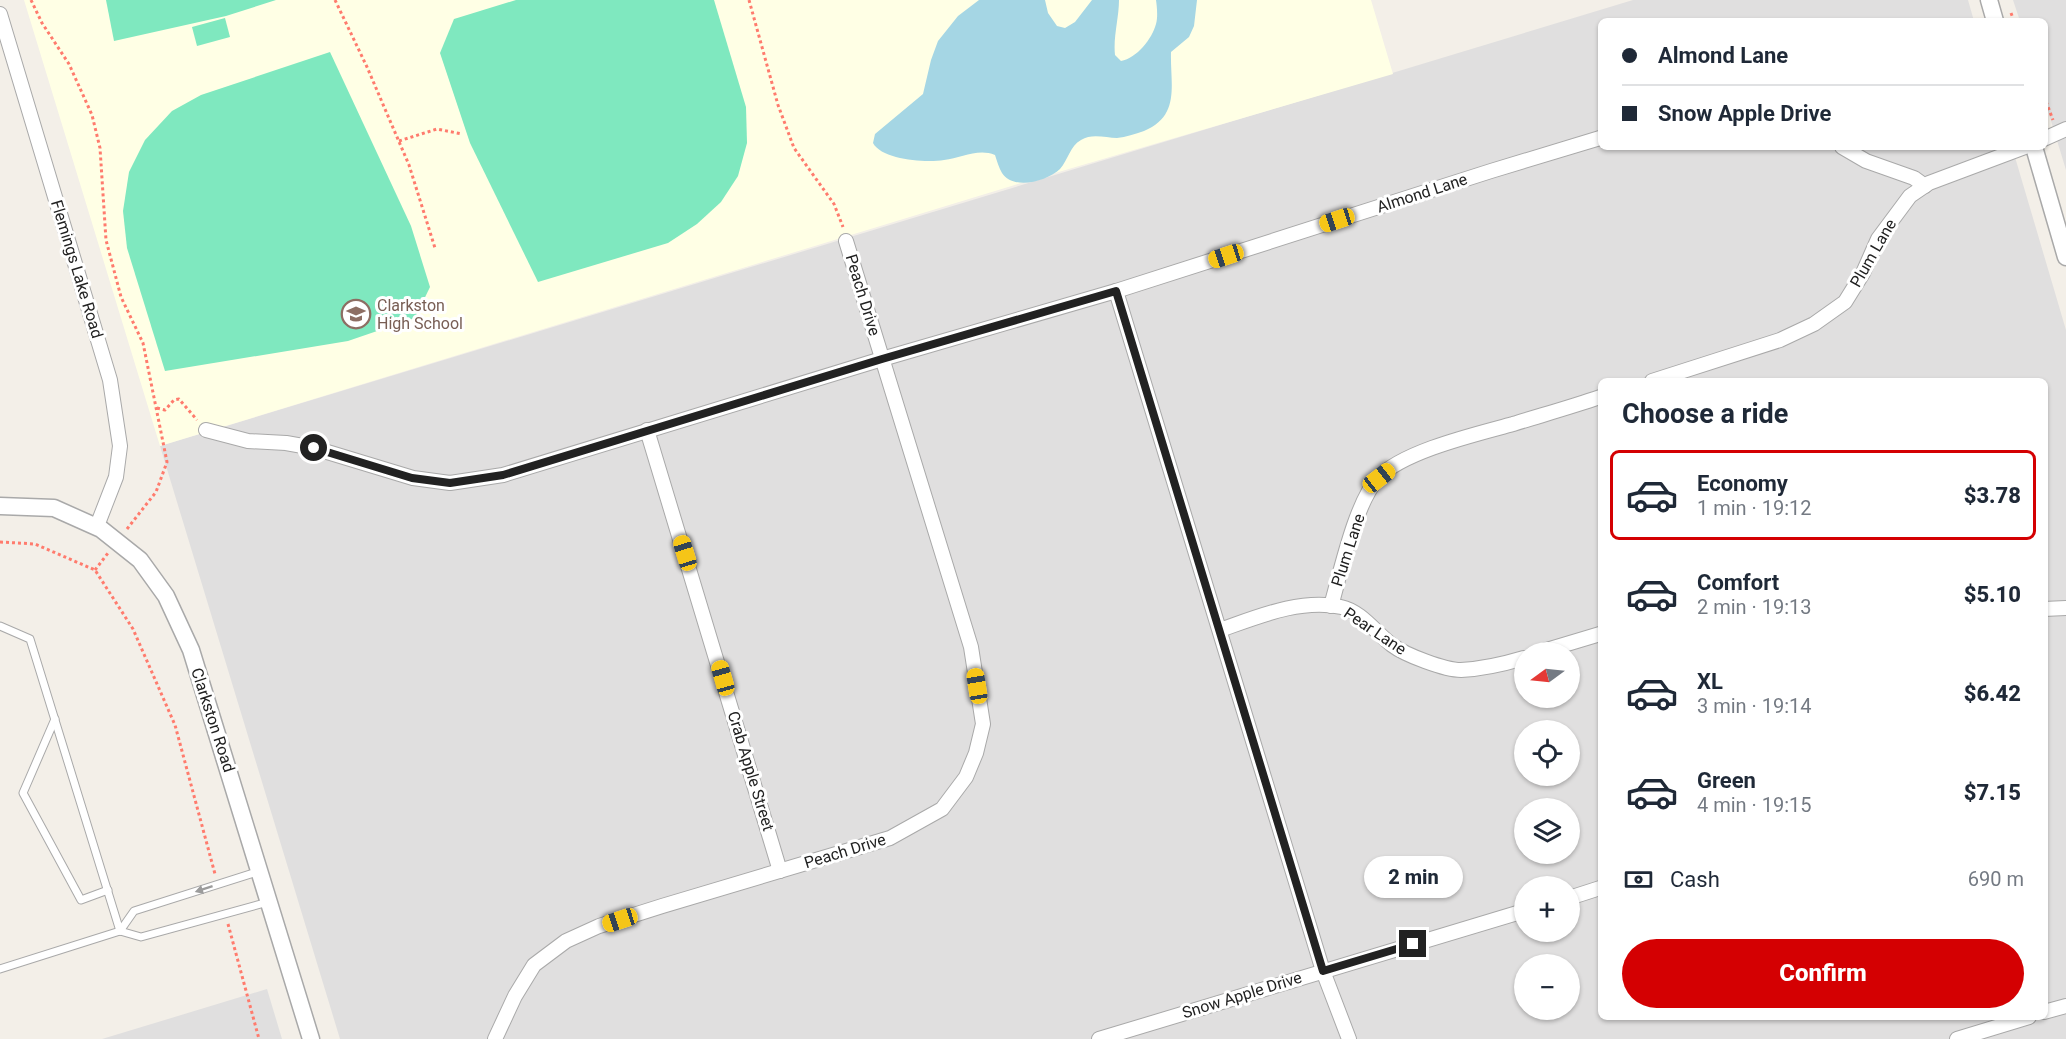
<!DOCTYPE html>
<html lang="en">
<head>
<meta charset="utf-8">
<style>
  body { margin:0; font-family:Roboto,sans-serif; background:#f2f2f3; color:#1f2937; height:100vh; display:flex; flex-direction:column; font-size:22px; white-space:nowrap }
  * { box-sizing:border-box; margin:0 }
  p { font-size:20px; color:#747a83 }
  .icon { flex:none; width:33px; height:33px; fill:none; stroke:currentColor; stroke-width:2; stroke-linecap:round; stroke-linejoin:round }
  .map { position:relative; flex:1; overflow:hidden }
  .side { position:absolute; left:1598px; top:378px; width:450px; height:642px; display:flex; flex-direction:column; background:#fff; border-radius:9px; box-shadow:0 2px 4px #0004 }
  .side>* { flex:none }
  .hud { position:absolute; left:1598px; top:18px; width:450px; height:132px; border-radius:9px; box-shadow:0 2px 4px #0004; display:grid; align-content:center; height:132px; padding:0 24px; background:#fff }
  .needle { width:39px; rotate:255deg }
  .controls { position:absolute; left:1514px; top:642px; display:grid; gap:12px }
  .controls a { display:grid; place-items:center; width:66px; height:66px; border-radius:50%; background:#fff; box-shadow:0 2px 4px #0004; font-size:30px }
  .end { position:absolute; width:27px; height:27px; margin:-14px; border:8px solid #222; background:#fff; box-shadow:0 0 0 3px #fff }
  .from { border-radius:50% }
  .bubble { position:absolute; height:42px; border-radius:21px; background:#fff; box-shadow:0 2px 4px #0004; font-size:20px; font-weight:800; line-height:42px; text-align:center }
  .car { position:absolute; width:18px; height:36px; margin:-18px -9px; border-radius:8px; box-shadow:0 0 4px 2px #0007; background:linear-gradient(#f5c518 24%,#345 0 40%,#f5c518 0 76%,#345 0 86%,#f5c518 0) }
  .hud b { display:flex; align-items:center; gap:21px; height:57px; font-size:22px }
  .hud b+b { border-top:2px solid #e0e1e3 }
  .hud i { width:15px; height:15px; background:#1f2937 }
  ul { padding:0; list-style:none }
  li { display:flex; align-items:center; gap:18px; height:90px; margin:0 12px 9px; padding:0 12px; border:3px solid transparent; border-radius:9px }
  li div { flex:1 }
  li b { display:block; font-size:22px }
  li em { font-style:normal; font-weight:800 }
  li.current { border-color:#d40002 }
  li>.icon { width:54px; height:54px; stroke-width:1.5 }
  h2 { padding:0 24px; font-size:27px; line-height:72px }
  .pay { display:flex; align-items:center; gap:15px; height:66px; padding:0 24px; font-size:22px }
  .pay p { margin-inline-start:auto }
  .primary-button { display:flex; gap:12px; margin-top:auto; padding:12px 24px }
  .primary-button a { flex:1; height:69px; border-radius:36px; background:#d40002; color:#fff; font-size:24px; font-weight:800; line-height:69px; text-align:center }
  .map>svg:first-child { display:block }
</style>
</head>
<body>
<div class="map">
<svg width="2066" height="1039" viewBox="0 0 2066 1039">
  <rect width="100%" height="100%" fill="#f3efe8"/>
  <!-- residential -->
  <g fill="#e0dfdf" fill-rule="evenodd">
    <path d="M1633 0H1968L1974 21H1600V147H2012L2066 330V1039H340L160 446ZM1600 381H2044V1017H1600ZM1524 652H1569V698H1524ZM1524 730H1569V776H1524ZM1524 808H1569V854H1524ZM1524 886H1569V932H1524ZM1524 964H1569V1010H1524Z"/>
    <polygon points="2013,0 2066,0 2066,170 2045,101 2044,21 2020,21"/>
    <polygon points="267,989 282,1039 102,1039"/>
  </g>
  <!-- education -->
  <polygon fill="#ffffe5" points="24,0 1371,0 1393,74 1021,183 160,446"/>
  <!-- pitch -->
  <g fill="#7fe8bf">
    <polygon points="106,0 276,0 226,16 114,41"/>
    <polygon points="516,0 714,0 746,107 747,143 738,176 721,202 697,224 668,243 538,282 470,143 440,53 454,19"/>
    <polygon points="225,18 230,37 197,46 192,27"/>
    <polygon points="330,52 411,226 430,287 415,318 348,341 165,371 127,248 123,211 129,172 145,140 172,111 201,95"/>
  </g>
  <!-- water -->
  <path fill="#a5d6e4" d="M979 0H1045L1048 13 1057 26 1065 28 1075 22 1092 0H1119C1119 18 1113 37 1115 55L1121 61C1137 58 1152 39 1156 24 1158 17 1157 7 1156 0H1197L1194 26 1189 37 1171 52C1170 84 1181 116 1144 131 1135 134 1126 137 1117 138 1106 138 1092 133 1081 140 1070 146 1068 160 1060 169 1047 181 1014 191 1002 173 999 168 997 161 995 155 978 148 961 158 944 160 926 163 882 160 873 143L875 134 923 94 931 60 938 41 958 16Z"/>
  <g fill="none" stroke-linecap="round" stroke-linejoin="round">
    <!-- service casing -->
    <g stroke="#a9a9a9" stroke-width="9">
      <g id="service">
        <polyline points="0,626 30,639 120,931"/>
        <polyline points="55,719 23,793 81,900 108,890"/>
        <polyline points="120,931 134,911 260,871"/>
        <polyline points="0,969 120,931 141,937 268,902"/>
      </g>
    </g>
    <!-- minor casing -->
    <g stroke="#a9a9a9" stroke-width="16">
      <g id="minor">
        <polyline points="0,14 110,380 120,446 116,477 97,526"/>
        <polyline points="2044,139 2066,129"/>
        <polyline points="1842,147 1866,161 1914,178 1925,186"/>
        <polyline points="1116,291 1323,971 1349,1039"/>
        <polyline points="1652,381 1780,340 1814,324 1845,302 1863,273 1878,239 1910,196 1929,183 2025,147"/>
        <polyline points="206,430 248,441 286,443 314,448 413,478 450,483 503,475 882,359 1116,291 1491,171 1600,138"/>
        <polyline points="647,430 780,871"/>
        <path d="M1331 606C1341 571 1355 504 1378 478 1403 451 1477 434 1513 424 1542 415 1571 407 1600 397"/>
        <polyline points="2044,609 2066,608"/>
        <path d="M1220 630C1257 617 1301 598 1341 607 1361 611 1376 633 1392 645 1405 655 1445 670 1461 670 1482 669 1504 664 1524 658"/>
        <polyline points="1540,652 1600,634"/>
        <polyline points="1569,898 1600,888"/>
        <polyline points="2044,1012 2066,1006"/>
        <polyline points="495,1039 515,996 534,965 566,941 599,926 662,906 890,838 942,809 966,777 976,753 983,724 971,647 846,241"/>
        <polyline points="1099,1039 1524,911"/>
        <polyline points="1957,1039 2029,1017"/>
      </g>
    </g>
    <!-- tertiary casing -->
    <g stroke="#a9a9a9" stroke-width="19">
      <g id="tertiary">
        <polyline points="1989,0 1995,21"/>
        <polyline points="2034,147 2066,257"/>
        <polyline points="0,506 54,508 101,529 140,560 166,596 191,650 311,1039"/>
      </g>
    </g>
    <!-- path -->
    <g stroke="#ff7b6d" stroke-width="3" stroke-dasharray="3 3" stroke-linecap="butt">
      <polyline points="31,0 42,23 69,64 92,115 100,148 106,240 121,297 143,343 167,462 156,492 127,529"/>
      <polyline points="335,0 367,67 409,165 435,248"/>
      <polyline points="749,0 778,105 794,148 834,204 843,227"/>
      <polyline points="2011,13 2014,21"/>
      <polyline points="2044,96 2053,120"/>
      <polyline points="399,141 437,129 462,134"/>
      <polyline points="157,408 165,410 174,400 179,399 197,420"/>
      <polyline points="0,542 35,544 95,570 133,629 175,725 215,874"/>
      <polyline points="95,570 108,553"/>
      <polyline points="228,924 259,1039"/>
    </g>
    <!-- service -->
    <use href="#service" stroke="#fff" stroke-width="7"/>
    <!-- minor -->
    <use href="#minor" stroke="#fff" stroke-width="14"/>
    <!-- tertiary -->
    <use href="#tertiary" stroke="#fff" stroke-width="16"/>
  </g>
  <!-- one-way arrows -->
  <defs><path id="oneway-solid" d="M-6-.8H1V-3.2L6.5 0L1 3.2V.8H-6Z" transform="scale(1.5)"/></defs>
  <use fill="#9c9c9c" href="#oneway-solid" transform="translate(204 889) rotate(162)"/>
  <g fill="none" stroke-linecap="round" stroke-linejoin="round">
    <!-- route -->
    <polyline stroke="#222" stroke-width="8" points="314,448 412,478 450,483 503,475 882,359 1116,291 1323,971 1413,944"/>
  </g>
  <!-- icons -->
  <defs>
    <g id="school-ring" transform="scale(1.5)"><circle r="9.5" fill="#fff" stroke="#8d6e63" stroke-width="1.5"/><path d="M0-5L7-2L0 1L-7-2ZM-4 1L0 2.5L4 1V4Q0 6-4 4Z" fill="#8d6e63"/></g>
  </defs>
  <g fill-rule="evenodd">
    <use href="#school-ring" x="356" y="314"/>
  </g>
  <g text-anchor="middle" dominant-baseline="central" stroke-width="6" stroke-linejoin="round" paint-order="stroke">
    <!-- street labels -->
    <g font-size="16" fill="#222" stroke="#fff">
      <text transform="translate(1422 193) rotate(-18)">Almond Lane</text>
      <text transform="translate(1873 253) rotate(-60)">Plum Lane</text>
      <text transform="translate(77 269) rotate(73)">Flemings Lake Road</text>
      <text transform="translate(863 295) rotate(73)">Peach Drive</text>
      <text transform="translate(1348 550) rotate(-72)">Plum Lane</text>
      <text transform="translate(1375 631) rotate(34)">Pear Lane</text>
      <text transform="translate(213 720) rotate(72)">Clarkston Road</text>
      <text transform="translate(751 771) rotate(73)">Crab Apple Street</text>
      <text transform="translate(845 851) rotate(-17)">Peach Drive</text>
      <text transform="translate(1242 995) rotate(-17)">Snow Apple Drive</text>
    </g>
    <!-- education labels -->
    <g font-size="16" fill="#785e54" stroke="#fff" text-anchor="start">
      <text x="377" y="305">Clarkston<tspan x="377" dy="18">High School</tspan></text>
    </g>
  </g>
</svg>
<div class="controls">
<a><svg class="needle" viewBox="-14 -14 28 28"><path d="M0-13l5 13h-10z" fill="#e53935"/><path d="M0 13l5-13h-10z" fill="#747a83"/></svg></a>
<a><svg class="icon" aria-label="locate" viewBox="0 0 24 24"><circle cx="12" cy="12" r="6"/><path d="M12 2v4M12 18v4M2 12h4M18 12h4"/></svg></a>
<a><svg class="icon" aria-label="layers" viewBox="0 0 24 24"><path d="M12 4l9 5-9 5-9-5zM3 14l9 5 9-5"/></svg></a>
<a>+</a>
<a>−</a>
</div>
<i class="end from" style="left:314px;top:448px"></i>
<i class="end" style="left:1413px;top:944px"></i>
<div class="bubble" style="left:1364px;top:856px;width:99px">2 min</div>
<i class="car" style="left:1337px;top:220px;rotate:252deg"></i>
<i class="car" style="left:1226px;top:256px;rotate:252deg"></i>
<i class="car" style="left:1379px;top:478px;rotate:52deg"></i>
<i class="car" style="left:685px;top:553px;rotate:343deg"></i>
<i class="car" style="left:723px;top:678px;rotate:344deg"></i>
<i class="car" style="left:977px;top:686px;rotate:351deg"></i>
<i class="car" style="left:620px;top:920px;rotate:252deg"></i>
<div class="hud">
<b><i class="from"></i>Almond Lane</b>
<b><i></i>Snow Apple Drive</b>
</div>
<section class="side">
<h2>Choose a ride</h2>
<ul>
<li class="current"><svg class="icon" aria-label="car" viewBox="0 0 24 24"><path d="M5 17H2v-5l4-1 3-4h7l3 4 3 1v5h-3M9 17h6M6 11h13"/><circle cx="7" cy="17" r="2"/><circle cx="17" cy="17" r="2"/></svg><div><b>Economy</b><p>1 min · 19:12</p></div><em>$3.78</em></li>
<li><svg class="icon" aria-label="car" viewBox="0 0 24 24"><path d="M5 17H2v-5l4-1 3-4h7l3 4 3 1v5h-3M9 17h6M6 11h13"/><circle cx="7" cy="17" r="2"/><circle cx="17" cy="17" r="2"/></svg><div><b>Comfort</b><p>2 min · 19:13</p></div><em>$5.10</em></li>
<li><svg class="icon" aria-label="car" viewBox="0 0 24 24"><path d="M5 17H2v-5l4-1 3-4h7l3 4 3 1v5h-3M9 17h6M6 11h13"/><circle cx="7" cy="17" r="2"/><circle cx="17" cy="17" r="2"/></svg><div><b>XL</b><p>3 min · 19:14</p></div><em>$6.42</em></li>
<li><svg class="icon" aria-label="car" viewBox="0 0 24 24"><path d="M5 17H2v-5l4-1 3-4h7l3 4 3 1v5h-3M9 17h6M6 11h13"/><circle cx="7" cy="17" r="2"/><circle cx="17" cy="17" r="2"/></svg><div><b>Green</b><p>4 min · 19:15</p></div><em>$7.15</em></li>
</ul>
<div class="pay"><svg class="icon" aria-label="cash" viewBox="0 0 24 24"><path d="M3 7h18v10H3z"/><circle cx="12" cy="12" r="2"/></svg>Cash<p>690 m</p></div>
<div class="primary-button"><a>Confirm</a></div>
</section>
</div>
</body>
</html>
